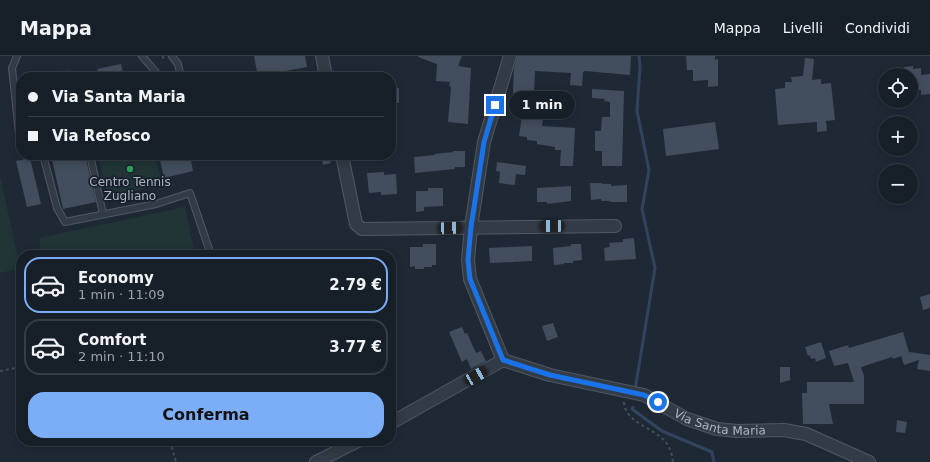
<!DOCTYPE html>
<html lang="it">
<head>
<meta charset="utf-8">
<style>
  body { margin:0; font-family:"DejaVu Sans",sans-serif; background:#202730; color:#f1f3f6; height:100vh; display:flex; flex-direction:column; font-size:15px; white-space:nowrap }
  * { box-sizing:border-box; margin:0 }
  p { font-size:13px; color:#9ea2a8 }
  .icon { flex:none; width:22px; height:22px; fill:none; stroke:currentColor; stroke-width:2; stroke-linecap:round; stroke-linejoin:round }
  .map { position:relative; flex:1; overflow:hidden }
  .drawer { position:absolute; left:16px; top:194px; width:380px; height:196px; display:flex; flex-direction:column; background:#171f28; border-radius:16px; box-shadow:0 2px 10px #0003,0 0 0 1px #363d45 }
  .drawer>* { flex:none }
  .banner { position:absolute; left:16px; top:16px; width:380px; height:88px; border-radius:16px; box-shadow:0 2px 10px #0003,0 0 0 1px #363d45; display:grid; align-content:center; height:88px; padding:0 12px; background:#171f28 }
  .tools { position:absolute; left:878px; top:12px; display:grid; gap:8px }
  .tools a { display:grid; place-items:center; width:40px; height:40px; border-radius:50%; background:#171f28; box-shadow:0 2px 10px #0003,0 0 0 1px #363d45; font-size:20px }
  .end { position:absolute; width:18px; height:18px; margin:-9px; border:5px solid #1a73e8; background:#fff; box-shadow:0 0 0 2px #fff }
  .from { border-radius:50% }
  .bubble { position:absolute; height:28px; border-radius:14px; background:#171f28; box-shadow:0 2px 10px #0003,0 0 0 1px #363d45; font-size:13px; font-weight:800; line-height:28px; text-align:center }
  .car { position:absolute; width:12px; height:24px; margin:-12px -6px; border-radius:5px; box-shadow:0 0 3px 1px #0007; background:linear-gradient(#222 24%,#8ab4d8 0 40%,#222 0 76%,#8ab4d8 0 86%,#222 0) }
  .banner b { display:flex; align-items:center; gap:14px; height:38px; font-size:15px }
  .banner b+b { border-top:1px solid #363d45 }
  .banner i { width:10px; height:10px; background:#f1f3f6 }
  ul { padding:7px 0 0; list-style:none }
  li { display:flex; align-items:center; gap:12px; height:56px; margin:0 8px 6px; padding:0 4px; border:2px solid #363d45; border-radius:16px }
  li div { flex:1 }
  li b { display:block; font-size:15px }
  li em { font-style:normal; font-weight:800 }
  li.on { border-color:#7caef8 }
  li>.icon { width:36px; height:36px; stroke-width:1.5 }
  .cta { display:flex; gap:8px; margin-top:auto; padding:8px 12px }
  .cta a { flex:1; height:46px; border-radius:16px; background:#7caef8; color:#111; font-size:16px; font-weight:800; line-height:46px; text-align:center }
  header { display:flex; align-items:center; gap:24px; box-sizing:border-box; height:56px; padding:0 20px; background:#171f28; border-bottom:1px solid #363d45 }
  header strong { font-size:19px }
  nav { display:flex; gap:22px; margin-inline-start:auto; font-size:14px }
  .map>svg:first-child { display:block }
</style>
</head>
<body>
<header>
<strong>Mappa</strong>
<nav><a>Mappa</a><a>Livelli</a><a>Condividi</a></nav>
</header>
<div class="map">
<svg width="930" height="406" viewBox="0 0 930 406">
  <rect width="100%" height="100%" fill="#1f2936"/>
  <!-- green -->
  <g fill="#213537">
    <polygon points="70,13 71,21 29,21"/>
    <polygon points="98,99 155,99 162,128 108,141"/>
    <polygon points="0,120 20,212 0,217"/>
    <polygon points="185,151 195,199 42,199 39,182"/>
  </g>
  <g fill="none" stroke-linecap="round" stroke-linejoin="round">
    <!-- stream -->
    <g stroke="#32445d" stroke-width="3">
      <polyline points="635,334 655,212 642,153 649,114 637,55 640,10 639,0"/>
      <polyline points="633,351 632,353 662,375 712,396 714,406"/>
    </g>
  </g>
  <!-- building -->
  <g fill="#424e5e">
    <polygon points="254,0 305,0 307,11 275,17 276,20 258,21"/>
    <polygon points="418,0 462,0 458,10 471,12 468,68 448,66 451,31 449,30 450,26 436,25 437,8 418,1"/>
    <polygon points="517,0 631,0 630,19 585,15 583,16 582,30 570,29 571,17 535,15 534,38 513,37 514,13"/>
    <polygon points="686,0 715,0 715,4 718,3 718,30 708,31 708,24 693,25 693,14 687,14"/>
    <polygon points="805,2 814,3 812,24 821,23 821,28 831,27 835,64 826,65 827,75 817,76 817,66 778,69 775,33 785,32 785,26 792,26 791,21 803,20"/>
    <polygon points="121,8 124,21 99,21 97,13"/>
    <polygon points="913,10 913,13 921,12 921,19 930,18 930,38 921,39 921,34 911,34 911,19 904,19 904,11"/>
    <rect x="391" y="32" width="8" height="15"/>
    <polygon points="592,33 624,35 622,110 602,110 602,95 595,95 595,75 601,75 602,61 610,61 610,46 604,45 605,43 592,42"/>
    <polygon points="532,46 545,48 542,70 575,72 573,110 560,110 561,94 555,94 555,91 537,88 537,85 527,84 527,81 519,80 522,60 530,61"/>
    <polygon points="715,66 719,93 666,100 663,73"/>
    <polygon points="453,95 465,95 465,111 455,111 455,113 415,117 414,101 435,99 434,98 454,96"/>
    <polygon points="51,99 85,99 96,146 63,153"/>
    <polygon points="159,99 190,99 193,115 164,122"/>
    <polygon points="330,99 331,107 323,109 321,101"/>
    <polygon points="30,102 41,148 27,151 16,105"/>
    <polygon points="497,106 526,110 525,119 516,118 515,129 499,127 500,116 496,115"/>
    <polygon points="384,116 384,119 396,118 397,138 381,139 381,136 369,137 367,117"/>
    <polygon points="590,127 602,127 602,128 611,128 611,130 627,129 627,146 610,146 610,145 601,145 601,143 591,144"/>
    <polygon points="571,130 571,145 547,148 547,146 537,146 537,132"/>
    <polygon points="428,132 443,132 443,150 424,151 424,155 416,156 416,135 428,135"/>
    <polygon points="634,182 636,203 605,205 604,192 610,191 609,187 623,186 623,183"/>
    <polygon points="423,188 436,188 436,209 432,209 432,211 424,211 424,213 415,213 415,210 410,211 410,191 423,191"/>
    <polygon points="571,188 581,188 582,204 573,205 573,207 564,207 564,208 554,209 553,192 571,190"/>
    <polygon points="532,190 532,205 490,207 489,192"/>
    <polygon points="930,238 930,252 923,254 920,241"/>
    <polygon points="553,267 558,281 547,285 542,270"/>
    <polygon points="462,271 465,278 467,277 476,297 481,295 486,305 471,313 467,303 462,306 449,276"/>
    <polygon points="903,276 909,296 930,299 930,315 917,313 919,304 904,309 901,300 893,303 892,301 861,311 864,320 864,348 829,348 833,368 803,368 802,337 807,337 807,326 854,326 848,307 834,310 829,295 848,289 849,292"/>
    <polygon points="821,286 826,302 816,306 815,302 811,303 810,299 808,300 805,291"/>
    <polygon points="780,311 790,311 790,324 780,327"/>
    <polygon points="897,364 907,366 905,377 896,376"/>
  </g>
  <g fill="none" stroke-linecap="round" stroke-linejoin="round">
    <!-- lane casing -->
    <g stroke="#505865" stroke-width="8">
      <g id="lane">
        <polyline points="17,0 12,12 19,78 21,79"/>
        <polyline points="142,0 160,21"/>
        <polyline points="172,0 178,8 180,17 172,21"/>
        <polyline points="80,20 81,21"/>
        <polyline points="43,99 57,152 65,166 156,148 190,137 211,199"/>
        <polyline points="90,99 103,158"/>
      </g>
    </g>
    <!-- street casing -->
    <g stroke="#505865" stroke-width="14">
      <g id="street">
        <polyline points="322,0 326,21"/>
        <polyline points="342,99 356,168 362,173 615,170"/>
        <path id="s1" d="M503 304 550 319 644 339 687 363 717 373 737 375 784 374 806 378 869 406"/>
        <polyline points="503,304 470,223 468,204 471,171 484,86 510,0"/>
        <polyline points="391,367 503,304"/>
        <polyline points="316,406 358,385"/>
      </g>
    </g>
    <!-- path -->
    <g stroke="#3e5254" stroke-width="2" stroke-dasharray="3 3" stroke-linecap="butt">
      <polyline points="162,0 165,4"/>
      <polyline points="0,315 21,311"/>
      <path d="M624 346C625 368 657 372 667 388 671 393 672 400 673 406"/>
      <polyline points="170,385 176,406"/>
    </g>
    <!-- lane -->
    <use href="#lane" stroke="#323b46" stroke-width="6"/>
    <!-- street -->
    <use href="#street" stroke="#323b46" stroke-width="12"/>
  </g>
  <g fill="none" stroke-linecap="round" stroke-linejoin="round">
    <!-- route -->
    <polyline stroke="#1a73e8" stroke-width="5" points="495,49 484,86 471,171 468,204 470,223 503,304 550,319 644,339 658,346"/>
  </g>
  <!-- markers -->
  <circle fill="#2e9e5b" stroke="#18202b" stroke-width="1.5" cx="130" cy="113" r="4"/>
  <g text-anchor="middle" dominant-baseline="central" stroke-width="3.5" stroke-linejoin="round" paint-order="stroke">
    <!-- poi labels -->
    <g font-size="12" fill="#acb5c4" stroke="#18202b">
      <text x="130" y="126">Centro Tennis<tspan x="130" dy="14">Zugliano</tspan></text>
    </g>
    <!-- street labels -->
    <g font-size="12" fill="#acb5c4" stroke="#18202b">
      <text stroke="none"><textPath href="#s1" startOffset="228">Via Santa Maria</textPath></text>
    </g>
  </g>
</svg>
<div class="tools">
<a><svg class="icon" aria-label="locate" viewBox="0 0 24 24"><circle cx="12" cy="12" r="6"/><path d="M12 2v4M12 18v4M2 12h4M18 12h4"/></svg></a>
<a>+</a>
<a>−</a>
</div>
<i class="end from" style="left:658px;top:346px"></i>
<i class="end" style="left:495px;top:49px"></i>
<div class="bubble" style="left:509px;top:35px;width:66px">1 min</div>
<i class="car" style="left:552px;top:170px;rotate:270deg"></i>
<i class="car" style="left:450px;top:172px;rotate:88deg"></i>
<i class="car" style="left:476px;top:320px;rotate:60deg"></i>
<div class="banner">
<b><i class="from"></i>Via Santa Maria</b>
<b><i></i>Via Refosco</b>
</div>
<section class="drawer">
<ul>
<li class="on"><svg class="icon" aria-label="car" viewBox="0 0 24 24"><path d="M5 17H2v-5l4-1 3-4h7l3 4 3 1v5h-3M9 17h6M6 11h13"/><circle cx="7" cy="17" r="2"/><circle cx="17" cy="17" r="2"/></svg><div><b>Economy</b><p>1 min · 11:09</p></div><em>2.79 €</em></li>
<li><svg class="icon" aria-label="car" viewBox="0 0 24 24"><path d="M5 17H2v-5l4-1 3-4h7l3 4 3 1v5h-3M9 17h6M6 11h13"/><circle cx="7" cy="17" r="2"/><circle cx="17" cy="17" r="2"/></svg><div><b>Comfort</b><p>2 min · 11:10</p></div><em>3.77 €</em></li>
</ul>
<div class="cta"><a>Conferma</a></div>
</section>
</div>
</body>
</html>
